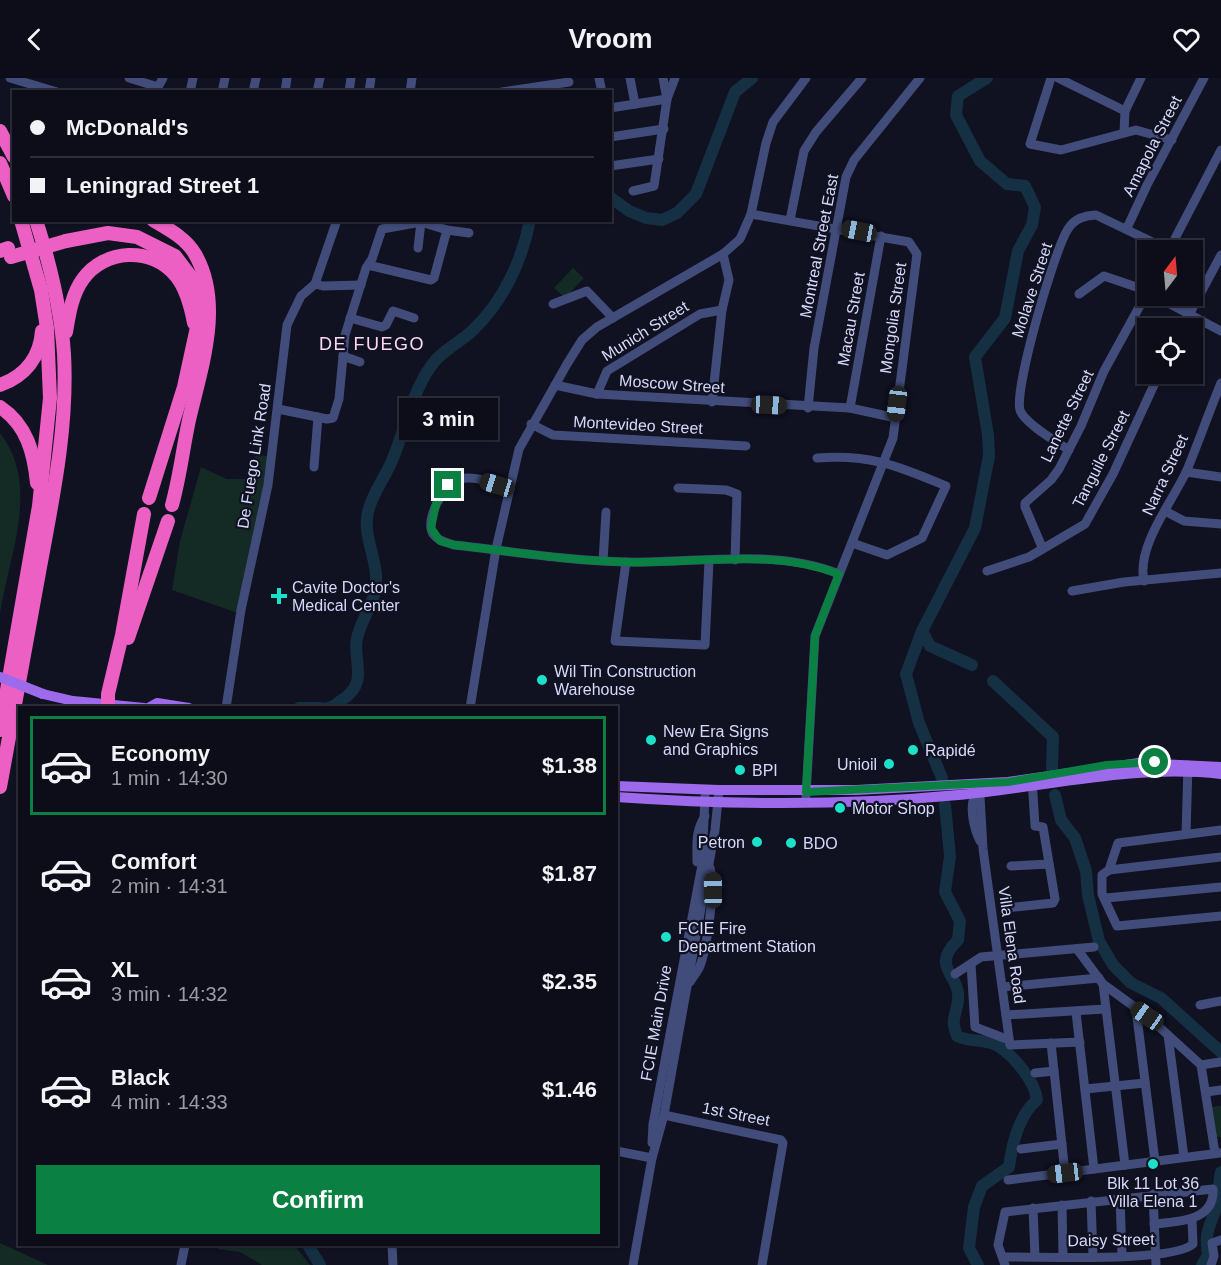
<!DOCTYPE html>
<html lang="en">
<head>
<meta charset="utf-8">
<style>
  body { margin:0; font-family:Helvetica,sans-serif; background:#151622; color:#f1f3f6; height:100vh; display:flex; flex-direction:column; font-size:22px; white-space:nowrap }
  * { box-sizing:border-box; margin:0 }
  p { font-size:20px; color:#9a9ca2 }
  .icon { flex:none; width:33px; height:33px; fill:none; stroke:currentColor; stroke-width:2; stroke-linecap:round; stroke-linejoin:round }
  .map { position:relative; flex:1; overflow:hidden }
  .panel { position:absolute; left:18px; top:628px; width:600px; height:540px; display:flex; flex-direction:column; background:#0c0d19; border-radius:0px; box-shadow:0 2px 4px #0004,0 0 0 2px #2c2d38 }
  .panel>* { flex:none }
  .banner { position:absolute; left:12px; top:12px; width:600px; height:132px; border-radius:0px; box-shadow:0 2px 4px #0004,0 0 0 2px #2c2d38; display:grid; align-content:center; height:132px; padding:0 18px; background:#0c0d19 }
  .needle { width:39px; rotate:16deg }
  .tools { position:absolute; left:1137px; top:162px; display:grid; gap:12px }
  .tools a { display:grid; place-items:center; width:66px; height:66px; border-radius:0px; background:#0c0d19; box-shadow:0 2px 4px #0004,0 0 0 2px #2c2d38; font-size:30px }
  .end { position:absolute; width:27px; height:27px; margin:-14px; border:8px solid #0b8043; background:#fff; box-shadow:0 0 0 3px #fff }
  .from { border-radius:50% }
  .bubble { position:absolute; height:42px; border-radius:0px; background:#0c0d19; box-shadow:0 2px 4px #0004,0 0 0 2px #2c2d38; font-size:20px; font-weight:800; line-height:42px; text-align:center }
  .car { position:absolute; width:18px; height:36px; margin:-18px -9px; border-radius:8px; box-shadow:0 0 4px 2px #0007; background:linear-gradient(#222 24%,#8ab4d8 0 40%,#222 0 76%,#8ab4d8 0 86%,#222 0) }
  .banner b { display:flex; align-items:center; gap:21px; height:57px; font-size:22px }
  .banner b+b { border-top:2px solid #2c2d38 }
  .banner i { width:15px; height:15px; background:#f1f3f6 }
  ul { padding:10px 0 0; list-style:none }
  li { display:flex; align-items:center; gap:18px; height:99px; margin:0 12px 9px; padding:0 6px; border:3px solid transparent; border-radius:0px }
  li div { flex:1 }
  li b { display:block; font-size:22px }
  li em { font-style:normal; font-weight:800 }
  li.active { border-color:#0b8043 }
  li>.icon { width:54px; height:54px; stroke-width:1.5 }
  .action { display:flex; gap:12px; margin-top:auto; padding:12px 18px }
  .action a { flex:1; height:69px; border-radius:0px; background:#0b8043; color:#fff; font-size:24px; font-weight:800; line-height:69px; text-align:center }
  header { display:flex; justify-content:space-between; align-items:center; height:78px; padding:0 18px; background:#0c0d19; font-size:27px; font-weight:800 }
  .map>svg:first-child { display:block }
</style>
</head>
<body>
<header><svg class="icon" aria-label="back" viewBox="0 0 24 24"><path d="M15 5l-7 7 7 7"/></svg>Vroom<svg class="icon" aria-label="heart" viewBox="0 0 24 24"><path d="M12 20l-8-8c-3-5 5-10 8-4 3-6 11-1 8 4z"/></svg></header>
<div class="map">
<svg width="1221" height="1187" viewBox="0 0 1221 1187">
  <rect width="100%" height="100%" fill="#101121"/>
  <!-- green -->
  <g fill="#142a25">
    <polygon points="573,190 584,200 565,220 554,210"/>
    <path d="M0 355C41 408 9 476 0 536Z"/>
    <polygon points="256,376 270,379 238,535 172,512 180,463 201,389 227,401 250,401"/>
    <polygon points="1221,1028 1221,1059 1215,1059 1211,1029"/>
    <polygon points="0,1165 48,1187 0,1187"/>
    <polygon points="218,1167 294,1167 310,1187 262,1187 240,1174 218,1171"/>
  </g>
  <g fill="none" stroke-linecap="round" stroke-linejoin="round">
    <!-- river -->
    <g stroke="#143042" stroke-width="12">
      <polyline points="610,119 629,133 646,140 662,142 677,135 696,116 735,14 752,0"/>
      <polyline points="922,553 930,568 972,587"/>
      <polyline points="993,603 1053,659 1052,690"/>
      <polyline points="299,630 321,630"/>
      <path d="M327 630C333 630 337 625 342 622 370 604 352 582 357 560 363 535 378 524 376 496 374 475 363 455 368 434 372 416 384 401 391 385 405 353 411 316 431 288 441 273 459 265 472 253 503 224 522 183 530 142"/>
      <polyline points="942,700 919,645 906,596 922,553 975,450 989,378 988,357 975,279 1005,240 1018,173 1032,147 1035,129 1025,108 1007,106 980,83 956,37 958,18 987,0"/>
      <polyline points="1055,717 1061,742 1075,760 1086,793 1088,817 1099,863 1113,887 1131,905 1161,920 1221,974"/>
      <path d="M945 727 950 778 945 814 960 843 958 862C929 890 961 896 958 922 956 940 950 939 957 958 970 965 985 960 998 968 1014 978 1035 1003 1037 1022 1019 1037 1012 1066 1009 1089L982 1108 974 1129 969 1170 978 1187"/>
      <polyline points="308,1167 320,1187"/>
      <path d="M1202 1187 1208 1177C1204 1153 1210 1149 1217 1127 1220 1117 1218 1105 1221 1094"/>
    </g>
    <!-- minor -->
    <g stroke="#414c7a" stroke-width="9">
      <polyline points="10,0 57,14"/>
      <polyline points="129,0 158,9 163,0"/>
      <polyline points="599,0 602,14"/>
      <polyline points="630,0 635,26"/>
      <polyline points="1051,0 1030,66 1061,72 1136,52 1172,62"/>
      <polyline points="1058,0 1125,33"/>
      <polyline points="190,14 193,0"/>
      <polyline points="222,14 225,0"/>
      <polyline points="253,14 256,0"/>
      <polyline points="285,14 287,0"/>
      <polyline points="317,14 320,0"/>
      <polyline points="349,14 351,0"/>
      <polyline points="369,14 371,0"/>
      <polyline points="410,14 412,0"/>
      <polyline points="502,14 569,4"/>
      <polyline points="610,30 667,21 663,0"/>
      <polyline points="1124,54 1125,33 1141,0"/>
      <polyline points="610,59 664,51"/>
      <polyline points="610,88 659,81"/>
      <polyline points="633,113 654,108 667,21 675,0"/>
      <polyline points="751,136 909,164 917,176 893,360 815,558 806,718"/>
      <polyline points="790,142 804,73 816,54 862,0"/>
      <polyline points="1127,150 1147,107 1204,0"/>
      <polyline points="447,152 469,155"/>
      <polyline points="418,170 421,144"/>
      <polyline points="1169,172 1221,72"/>
      <polyline points="315,206 323,208 361,207"/>
      <polyline points="1079,216 1104,198 1148,213"/>
      <polyline points="1155,218 1221,253"/>
      <polyline points="553,226 587,213 613,240"/>
      <polyline points="350,240 382,249 386,247 393,233 414,240"/>
      <polyline points="1182,250 1221,177"/>
      <polyline points="343,278 360,284"/>
      <polyline points="555,307 597,316 850,330 896,340"/>
      <polyline points="597,316 607,293 700,236 722,232"/>
      <polyline points="712,324 722,232 729,202 723,176"/>
      <polyline points="808,330 814,270 846,99 854,82 920,0"/>
      <polyline points="850,330 881,158"/>
      <polyline points="278,331 327,341 333,340 339,321 345,257 366,190 372,181 382,151 421,144 447,152 434,200 431,202 368,187"/>
      <polyline points="531,346 553,357 746,368"/>
      <path d="M1069 372C1057 364 1024 345 1020 332 1014 310 1055 170 1068 151 1075 140 1084 138 1096 137L1169 172"/>
      <path d="M817 380C871 376 898 388 946 408L922 460 887 477 852 465"/>
      <polyline points="314,389 318,339"/>
      <polyline points="1186,394 1221,399"/>
      <polyline points="678,410 726,412 737,416 735,482"/>
      <path d="M510 411C495 406 476 397 460 401 444 405 424 442 433 456 438 463 446 464 454 467 511 473 569 483 626 484 696 486 773 469 839 496"/>
      <polyline points="1165,433 1184,443 1221,446"/>
      <polyline points="1042,469 1025,429 1025,425 1051,402 1059,391 1081,348 1104,293 1148,213"/>
      <polyline points="603,483 606,434"/>
      <polyline points="626,484 615,563 705,567 709,483"/>
      <polyline points="987,493 1029,479 1085,446 1113,396 1159,296"/>
      <path d="M1144 503C1136 468 1173 423 1187 392 1199 363 1209 334 1221 305"/>
      <polyline points="1072,513 1124,504 1221,495"/>
      <polyline points="226,630 241,532 268,407 287,247 301,218 315,206 337,142"/>
      <polyline points="470,630 496,471 519,371 567,286 582,262 597,249 723,176 740,161 751,136 766,65 773,44 806,0"/>
      <polyline points="976,709 980,719 983,771 1010,967 1080,964"/>
      <path d="M976 716C968 727 974 751 980 763"/>
      <polyline points="1221,752 1118,765 1109,792 1102,797 1102,816 1117,848 1221,838"/>
      <polyline points="1186,756 1188,687"/>
      <path d="M697 784C697 766 695 754 705 738"/>
      <polyline points="1011,788 1049,786"/>
      <polyline points="1109,792 1221,779"/>
      <polyline points="1106,820 1221,809"/>
      <polyline points="1007,830 1053,825 1055,821 1043,749 1035,748 1032,701"/>
      <polyline points="1077,871 1103,906 1147,938 1201,987 1215,1075"/>
      <polyline points="971,886 975,949 1009,962"/>
      <polyline points="955,896 981,879 1094,869"/>
      <path d="M690 904C693 899 698 893 700 888 707 869 716 808 710 790"/>
      <polyline points="1103,906 1125,1087"/>
      <polyline points="1003,909 1099,900"/>
      <polyline points="1200,927 1221,923"/>
      <polyline points="1136,931 1155,1083"/>
      <polyline points="1076,934 1094,1091"/>
      <polyline points="1006,937 1105,931"/>
      <polyline points="1168,957 1184,1079"/>
      <polyline points="1051,965 1065,1095"/>
      <polyline points="1201,987 1220,984"/>
      <polyline points="1035,995 1054,993"/>
      <polyline points="1085,1011 1145,1005"/>
      <polyline points="1206,1014 1221,1012"/>
      <polyline points="664,1037 781,1062 783,1065 762,1187"/>
      <polyline points="652,1065 653,1046 702,787 705,718"/>
      <polyline points="1021,1071 1062,1066"/>
      <polyline points="616,1073 652,1080"/>
      <polyline points="1008,1102 1220,1075"/>
      <polyline points="1153,1116 1156,1187"/>
      <polyline points="1120,1119 1122,1178"/>
      <polyline points="1091,1123 1093,1178"/>
      <polyline points="1062,1127 1063,1178"/>
      <polyline points="1033,1130 1035,1179"/>
      <polyline points="392,1167 393,1187"/>
      <path d="M1004 1179C1038 1178 1172 1185 1193 1166L1192 1142"/>
      <polyline points="181,1187 185,1167"/>
      <polyline points="633,1187 652,1080 664,1037 715,752 719,712"/>
      <path d="M1005 1187 998 1167 1005 1134 1213 1111C1215 1143 1178 1144 1154 1146"/>
      <polyline points="1211,1187 1214,1178 1212,1165 1221,1162"/>
    </g>
    <!-- major -->
    <g stroke="#9e6aec" stroke-width="10">
      <polyline points="43,616 73,623 144,630"/>
      <polyline points="148,630 157,625 189,630"/>
      <polyline points="616,708 719,712 856,712 1008,704 1139,685 1221,689"/>
      <path d="M616 719C730 727 844 728 958 717 1046 709 1132 686 1221 696"/>
    </g>
    <!-- highway -->
    <g stroke="#eb60c2" stroke-width="14">
      <polyline points="0,53 14,79"/>
      <polyline points="0,85 14,118"/>
      <path d="M153 142C168 151 186 160 195 176 224 226 201 290 189 342 183 370 180 398 172 427"/>
      <polyline points="66,163 108,155 137,159 175,178 194,203 199,240 184,309 149,420"/>
      <polyline points="0,173 8,170"/>
      <path d="M66 254C69 236 72 216 83 201 104 171 152 168 176 198 186 210 191 229 194 245"/>
      <path d="M0 307C25 298 40 279 42 253"/>
      <path d="M0 329C27 347 34 375 37 405"/>
      <polyline points="128,560 168,443"/>
      <polyline points="108,627 108,616 122,557 144,436"/>
      <polyline points="0,652 39,428 50,320 47,250 41,212 21,142"/>
      <path d="M0 709C13 636 27 562 40 489 53 419 68 348 64 276 61 230 50 186 36 142"/>
    </g>
    <!-- major-bridge -->
    <polyline stroke="#9e6aec" stroke-width="10" points="0,599 43,616"/>
    <!-- highway-bridge -->
    <polyline stroke="#eb60c2" stroke-width="14" points="11,179 66,163"/>
  </g>
  <g fill="none" stroke-linecap="round" stroke-linejoin="round">
    <!-- route -->
    <path stroke="#0b8043" stroke-width="8" d="M448 407 436 426 431 450 440 463 454 467C511 473 569 483 626 484 696 486 772 470 839 496L815 558 806 714 1008 704 1107 687 1155 684"/>
  </g>
  <!-- markers -->
  <g fill="#1ce0c7" stroke="#101121" stroke-width="2">
    <path d="M276 509h6v6h6v6h-6v6h-6v-6h-6v-6h6z"/>
    <circle cx="542" cy="602" r="6"/>
    <circle cx="651" cy="662" r="6"/>
    <circle cx="913" cy="672" r="6"/>
    <circle cx="889" cy="686" r="6"/>
    <circle cx="740" cy="692" r="6"/>
    <circle cx="840" cy="730" r="6"/>
    <circle cx="757" cy="764" r="6"/>
    <circle cx="791" cy="765" r="6"/>
    <circle cx="666" cy="859" r="6"/>
    <circle cx="1153" cy="1086" r="6"/>
  </g>
  <g text-anchor="middle" dominant-baseline="central" stroke-width="4.5" stroke-linejoin="round" paint-order="stroke">
    <!-- street labels -->
    <g font-size="16" fill="#d6dafa" stroke="#101121">
      <text transform="translate(1152 68) rotate(-63)">Amapola Street</text>
      <text transform="translate(819 168) rotate(-79)">Montreal Street East</text>
      <text transform="translate(1032 212) rotate(-72)">Molave Street</text>
      <text transform="translate(893 240) rotate(-82)">Mongolia Street</text>
      <text transform="translate(851 241) rotate(-80)">Macau Street</text>
      <text transform="translate(645 253) rotate(-32)">Munich Street</text>
      <text transform="translate(672 306) rotate(4)">Moscow Street</text>
      <text transform="translate(1067 338) rotate(-64)">Lanette Street</text>
      <text transform="translate(638 347) rotate(3)">Montevideo Street</text>
      <text transform="translate(254 378) rotate(-81)">De Fuego Link Road</text>
      <text transform="translate(1101 381) rotate(-63)">Tanguile Street</text>
      <text transform="translate(1165 397) rotate(-65)">Narra Street</text>
      <text transform="translate(1012 867) rotate(82)">Villa Elena Road</text>
      <text transform="translate(656 945) rotate(-80)">FCIE Main Drive</text>
      <text transform="translate(736 1036) rotate(11)">1st Street</text>
      <text transform="translate(1111 1162) rotate(-1)">Daisy Street</text>
    </g>
    <!-- poi labels -->
    <g font-size="16" fill="#d6dafa" stroke="#101121" text-anchor="start">
      <text x="292" y="509">Cavite Doctor's<tspan x="292" dy="18">Medical Center</tspan></text>
      <text x="554" y="593">Wil Tin Construction<tspan x="554" dy="18">Warehouse</tspan></text>
      <text x="663" y="653">New Era Signs<tspan x="663" dy="18">and Graphics</tspan></text>
      <text x="925" y="672">Rapidé</text>
      <text x="877" y="686" text-anchor="end">Unioil</text>
      <text x="752" y="692">BPI</text>
      <text x="852" y="730">Motor Shop</text>
      <text x="745" y="764" text-anchor="end">Petron</text>
      <text x="803" y="765">BDO</text>
      <text x="678" y="850">FCIE Fire<tspan x="678" dy="18">Department Station</tspan></text>
      <text x="1153" y="1105" text-anchor="middle">Blk 11 Lot 36<tspan x="1153" dy="18">Villa Elena 1</tspan></text>
    </g>
    <!-- neighbourhood labels -->
    <g font-size="18" letter-spacing="1.5" fill="#fad8f5" stroke="#101121">
      <text x="372" y="266">DE FUEGO</text>
    </g>
  </g>
</svg>
<div class="tools">
<a><svg class="needle" viewBox="-14 -14 28 28"><path d="M0-13l5 13h-10z" fill="#e53935"/><path d="M0 13l5-13h-10z" fill="#9a9ca2"/></svg></a>
<a><svg class="icon" aria-label="locate" viewBox="0 0 24 24"><circle cx="12" cy="12" r="6"/><path d="M12 2v4M12 18v4M2 12h4M18 12h4"/></svg></a>
</div>
<i class="end from" style="left:1155px;top:684px"></i>
<i class="end" style="left:448px;top:407px"></i>
<div class="bubble" style="left:399px;top:320px;width:99px">3 min</div>
<i class="car" style="left:859px;top:153px;rotate:281deg"></i>
<i class="car" style="left:897px;top:326px;rotate:187deg"></i>
<i class="car" style="left:769px;top:327px;rotate:93deg"></i>
<i class="car" style="left:497px;top:407px;rotate:287deg"></i>
<i class="car" style="left:713px;top:812px;rotate:359deg"></i>
<i class="car" style="left:1147px;top:938px;rotate:305deg"></i>
<i class="car" style="left:1065px;top:1095px;rotate:263deg"></i>
<div class="banner">
<b><i class="from"></i>McDonald's</b>
<b><i></i>Leningrad Street 1</b>
</div>
<section class="panel">
<ul>
<li class="active"><svg class="icon" aria-label="car" viewBox="0 0 24 24"><path d="M5 17H2v-5l4-1 3-4h7l3 4 3 1v5h-3M9 17h6M6 11h13"/><circle cx="7" cy="17" r="2"/><circle cx="17" cy="17" r="2"/></svg><div><b>Economy</b><p>1 min · 14:30</p></div><em>$1.38</em></li>
<li><svg class="icon" aria-label="car" viewBox="0 0 24 24"><path d="M5 17H2v-5l4-1 3-4h7l3 4 3 1v5h-3M9 17h6M6 11h13"/><circle cx="7" cy="17" r="2"/><circle cx="17" cy="17" r="2"/></svg><div><b>Comfort</b><p>2 min · 14:31</p></div><em>$1.87</em></li>
<li><svg class="icon" aria-label="car" viewBox="0 0 24 24"><path d="M5 17H2v-5l4-1 3-4h7l3 4 3 1v5h-3M9 17h6M6 11h13"/><circle cx="7" cy="17" r="2"/><circle cx="17" cy="17" r="2"/></svg><div><b>XL</b><p>3 min · 14:32</p></div><em>$2.35</em></li>
<li><svg class="icon" aria-label="car" viewBox="0 0 24 24"><path d="M5 17H2v-5l4-1 3-4h7l3 4 3 1v5h-3M9 17h6M6 11h13"/><circle cx="7" cy="17" r="2"/><circle cx="17" cy="17" r="2"/></svg><div><b>Black</b><p>4 min · 14:33</p></div><em>$1.46</em></li>
</ul>
<div class="action"><a>Confirm</a></div>
</section>
</div>
</body>
</html>
